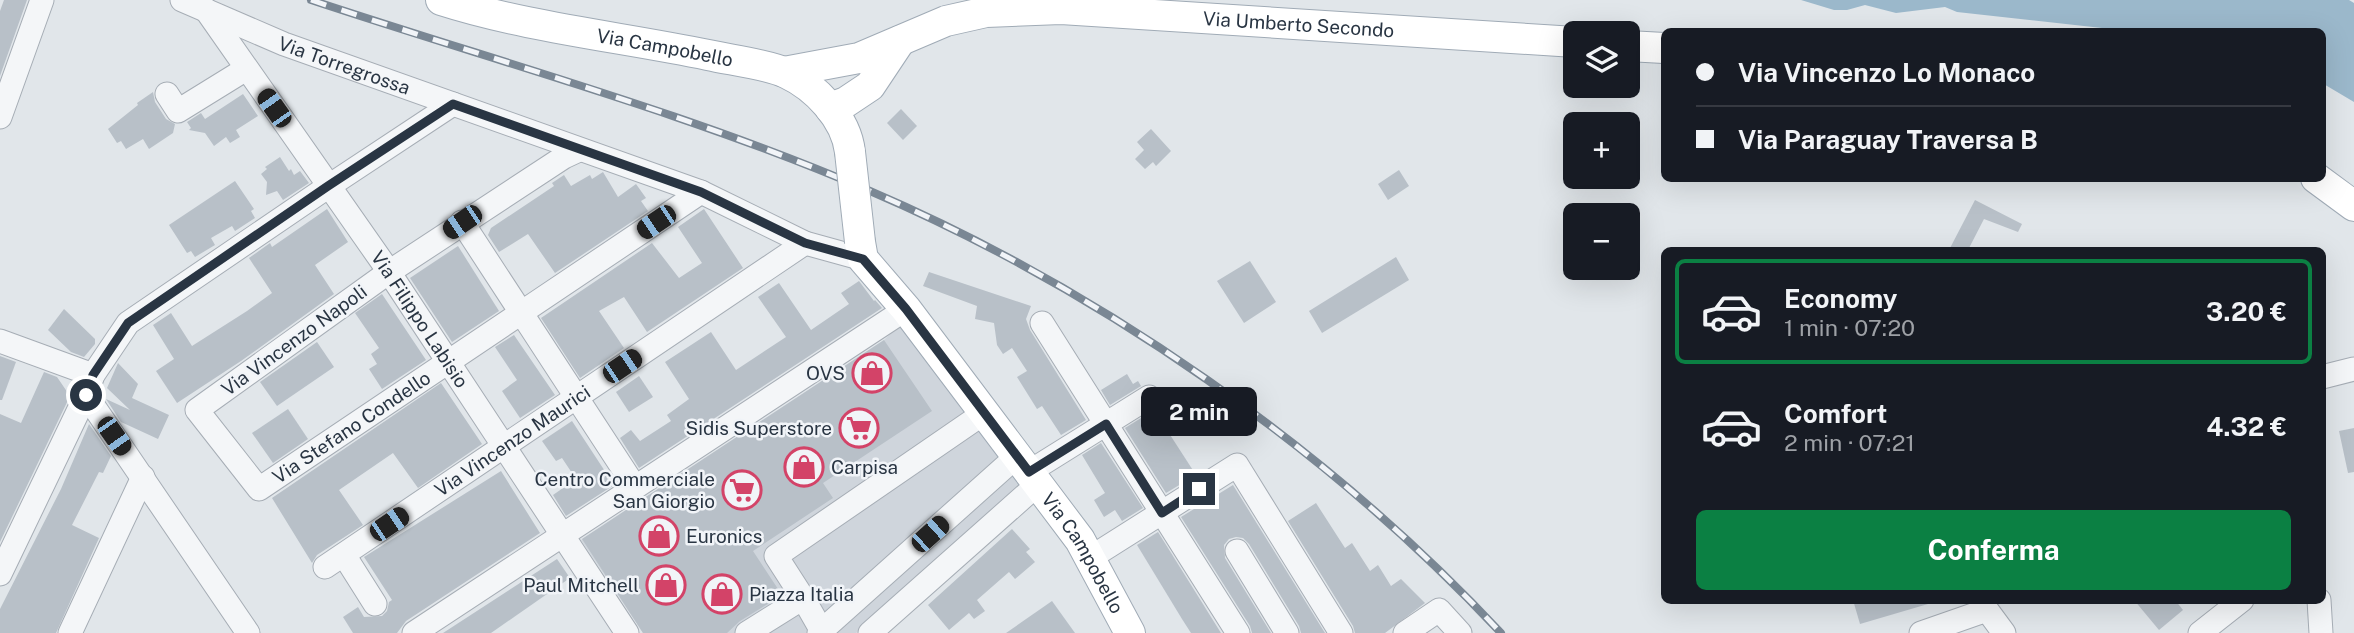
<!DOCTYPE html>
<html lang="it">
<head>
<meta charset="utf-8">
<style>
  body { margin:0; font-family:"Public Sans",sans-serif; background:#20242c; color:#f1f3f6; height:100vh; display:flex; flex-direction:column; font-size:26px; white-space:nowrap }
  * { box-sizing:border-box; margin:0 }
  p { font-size:23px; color:#9ea1a6 }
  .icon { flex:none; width:38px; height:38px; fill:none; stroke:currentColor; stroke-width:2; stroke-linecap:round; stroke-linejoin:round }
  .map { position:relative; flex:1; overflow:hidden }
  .panel { position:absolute; left:1661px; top:247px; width:665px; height:357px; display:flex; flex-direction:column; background:#171b24; border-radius:10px; box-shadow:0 7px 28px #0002 }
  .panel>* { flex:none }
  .top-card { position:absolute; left:1661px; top:28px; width:665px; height:154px; border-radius:10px; box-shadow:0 7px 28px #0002; display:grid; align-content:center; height:154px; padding:0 35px; background:#171b24 }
  .fabs { position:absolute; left:1563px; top:21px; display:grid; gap:14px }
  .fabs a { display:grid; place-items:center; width:77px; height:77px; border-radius:10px; background:#171b24; box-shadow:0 7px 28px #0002; font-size:35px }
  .end { position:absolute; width:32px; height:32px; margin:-16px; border:9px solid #293543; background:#fff; box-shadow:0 0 0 4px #fff }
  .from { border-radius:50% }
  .bubble { position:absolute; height:49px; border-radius:10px; background:#171b24; box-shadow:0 7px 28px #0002; font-size:23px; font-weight:700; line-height:49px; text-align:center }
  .car { position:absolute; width:21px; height:42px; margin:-21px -10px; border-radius:9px; box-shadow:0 0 5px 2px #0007; background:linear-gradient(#222 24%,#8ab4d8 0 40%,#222 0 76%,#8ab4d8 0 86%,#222 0) }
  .top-card b { display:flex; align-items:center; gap:24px; height:66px; font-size:26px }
  .top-card b+b { border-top:2px solid #363941 }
  .top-card i { width:18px; height:18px; background:#f1f3f6 }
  ul { padding:12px 0 0; list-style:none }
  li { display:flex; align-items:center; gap:21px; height:105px; margin:0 14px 10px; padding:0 21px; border:4px solid transparent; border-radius:10px }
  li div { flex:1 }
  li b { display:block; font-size:26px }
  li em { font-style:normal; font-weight:700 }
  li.on { border-color:#0b8043 }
  li>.icon { width:63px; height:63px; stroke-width:1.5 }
  .button { display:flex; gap:14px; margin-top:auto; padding:14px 35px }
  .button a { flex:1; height:80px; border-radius:10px; background:#0b8043; color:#fff; font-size:28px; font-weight:700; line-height:80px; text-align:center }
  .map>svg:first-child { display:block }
</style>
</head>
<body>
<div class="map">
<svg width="2354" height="633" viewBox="0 0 2354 633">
  <rect width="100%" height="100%" fill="#e1e6ea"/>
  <!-- built -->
  <polygon fill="#cfd5dc" points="907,318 1031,479 856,633 643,633 581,540 884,340"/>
  <!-- water -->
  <polygon fill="#9bb8cb" points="1801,0 2349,0 2354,3 2354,102 2322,83 2322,32 2129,31 1957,12 1945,7 1896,13 1865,5 1847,10 1834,10"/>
  <!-- building -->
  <g fill="#b8c0c8">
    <polygon points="4,0 27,0 0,76 0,11"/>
    <polygon points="153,92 155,102 166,119 175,124 173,133 149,149 143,139 126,149 121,141 117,143 108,129 138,105 137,103"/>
    <polygon points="243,94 258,116 236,130 240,137 230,143 226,137 214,146 205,133 189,130 191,128 187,122 201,113 205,119"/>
    <polygon points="901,109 917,126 903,140 887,123"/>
    <polygon points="1151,129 1171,151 1156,166 1153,162 1145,169 1135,159 1144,150 1137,142"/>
    <polygon points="280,157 289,171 291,169 294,175 300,171 309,183 283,200 277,191 266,195 267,182 261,174 267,169 265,167"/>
    <polygon points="1399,170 1409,186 1388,200 1378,184"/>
    <polygon points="603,172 618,197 636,184 646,198 641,201 648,211 555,273 528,234 499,252 488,235 491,228 554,186 552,183 564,175 571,186 590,175 592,179"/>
    <polygon points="235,181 254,209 251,211 255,218 235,231 232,226 211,238 215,245 195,257 191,251 187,253 169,225"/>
    <polygon points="1975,200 2022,224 2018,232 1984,219 1968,250 1949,250"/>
    <polygon points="327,209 348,242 315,265 334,294 241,361 177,403 156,371 174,359 153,325 171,313 192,346 247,311 272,293 249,258 270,243 272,247"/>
    <polygon points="704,209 743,268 647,332 624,297 599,311 624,348 580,378 541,318 652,243 679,278 702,263 678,227"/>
    <polygon points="458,246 499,311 452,342 410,278"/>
    <polygon points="1396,257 1409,280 1322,333 1309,311"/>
    <polygon points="1250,261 1276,302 1244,323 1217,281"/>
    <polygon points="929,272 1031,306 1026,319 1030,330 1086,420 1061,435 1042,406 1037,409 1017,377 1027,371 1012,348 1003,354 997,345 994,323 975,319 977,306 923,286"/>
    <polygon points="859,281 874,301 875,300 882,308 639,468 620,438 631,430 640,441 671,421 667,415 689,399 665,362 711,332 736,370 786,337 758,297 779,283 811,330 849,304 841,293"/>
    <polygon points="382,294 426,360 382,389 369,369 377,364 371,354 379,348 355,313"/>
    <polygon points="64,309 95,339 95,344 84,357 71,352 48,330"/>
    <polygon points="514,335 555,395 520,418 502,391 517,380 495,347"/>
    <polygon points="884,340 932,411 823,483 833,498 753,551 782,595 740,621 727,633 643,633 582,539"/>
    <polygon points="317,342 334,367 277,406 260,382"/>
    <polygon points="0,356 16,362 2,400 0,400"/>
    <polygon points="118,363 138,384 132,398 169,415 158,439 121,422 106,399 130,410 107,388"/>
    <polygon points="44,372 57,377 70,396 0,542 0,414 21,423"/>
    <polygon points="1127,374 1133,384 1138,381 1141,386 1110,405 1101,390"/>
    <polygon points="639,376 653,397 629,412 616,392"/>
    <polygon points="441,383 482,444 418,488 393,453 339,490 363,525 317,555 312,563 272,498"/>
    <polygon points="288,409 308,439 273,463 252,433"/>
    <polygon points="1154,410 1196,475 1166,493 1125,428"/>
    <polygon points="572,421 614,485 566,516 553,495 576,479 562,458 556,461 542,441"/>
    <polygon points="89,424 111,456 103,473 99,472 72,525 99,538 56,633 0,633 0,609 61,489"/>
    <polygon points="2354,428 2354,472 2348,473 2339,431"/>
    <polygon points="1101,443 1143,508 1122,521 1115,510 1104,517 1094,500 1105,493 1082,455"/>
    <polygon points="501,471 540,533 406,621 397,633 353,633 343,617 358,607 364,617 382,616 387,611 389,602 392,600 364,557"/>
    <polygon points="1233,485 1325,633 1301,633 1299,626 1249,544 1243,538 1236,537 1229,539 1224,545 1225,558 1271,633 1252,633 1250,626 1181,517"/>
    <polygon points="1316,503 1345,548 1352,543 1370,571 1378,565 1391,586 1401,579 1425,603 1385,633 1355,633 1353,626 1288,521"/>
    <polygon points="1012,529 1030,549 1026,552 1035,562 1015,579 1009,572 977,600 985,611 974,619 969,613 949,630 928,605"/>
    <polygon points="1158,532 1221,633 1191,633 1182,619 1137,545"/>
    <polygon points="557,559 570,578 491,633 443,633"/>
    <polygon points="1853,600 1928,600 1928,604 1860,624"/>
    <polygon points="2134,600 2175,600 2183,610 2159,630"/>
    <polygon points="1052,601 1075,633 1006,633"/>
  </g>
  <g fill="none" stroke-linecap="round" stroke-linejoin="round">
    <!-- minor casing -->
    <g stroke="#a6adb5" stroke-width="25">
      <g id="minor">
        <path id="s1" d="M182 0 284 44 701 192 805 243 863 259"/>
        <path id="s2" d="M206 10 383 263 627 633"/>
        <polyline points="167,94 178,111 246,69"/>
        <polyline points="0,117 42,0"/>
        <path id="s3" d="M579 150 564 157 389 272 197 410 259 489 701 192"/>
        <polyline points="462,222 635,487"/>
        <polyline points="1042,323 1238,633"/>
        <polyline points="0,341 93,375"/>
        <polyline points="2322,377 2354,369"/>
        <polyline points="86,395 248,633"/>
        <polyline points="1029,472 1149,397"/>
        <polyline points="1237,551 1287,633"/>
        <polyline points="344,555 375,604"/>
        <polyline points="1090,558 1237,465 1341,633"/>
        <path id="s4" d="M325 567 805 243"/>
        <polyline points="0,574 86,395 93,375 128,323 329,186 453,104"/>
        <polyline points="803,598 776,556 984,413"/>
        <polyline points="2319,600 2321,633"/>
        <polyline points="70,633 143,477"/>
        <polyline points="414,633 906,309"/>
        <polyline points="747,633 803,598 823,633"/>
        <polyline points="819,633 1017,456"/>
        <polyline points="870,633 1038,484"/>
        <polyline points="1405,633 1439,610 1460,633"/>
        <polyline points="1921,633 1987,610 2004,633"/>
        <polyline points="2200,633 2242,600"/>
      </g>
    </g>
    <!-- major casing -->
    <g stroke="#a0abb6" stroke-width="32">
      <g id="major">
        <path id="s5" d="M441 0C525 27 621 37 708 55 730 60 766 64 786 73 816 87 846 118 850 152"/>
        <polyline points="1628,46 1664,48"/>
        <path id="s6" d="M784 72 859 58 946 21 986 12 1061 9 1575 42"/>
        <polyline points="830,108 846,102 870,86 900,41"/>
        <polyline points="2316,178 2354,206"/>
        <path id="s7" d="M860 242 863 259 906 309 1080 540 1130 633"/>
      </g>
    </g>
    <!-- minor -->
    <use href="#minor" stroke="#f4f6f8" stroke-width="23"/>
    <!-- major -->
    <use href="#major" stroke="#fff" stroke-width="30"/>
    <!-- rail casing -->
    <g stroke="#7a8794" stroke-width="8">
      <path id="rail" d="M311 0C498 62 689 113 870 191 1101 290 1329 449 1501 633"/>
    </g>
    <!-- rail -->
    <use href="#rail" stroke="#f1f4f8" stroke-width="5" stroke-dasharray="16" stroke-linecap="butt"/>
    <!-- major-bridge casing -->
    <g stroke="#a0abb6" stroke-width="32" stroke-linecap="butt">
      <polyline id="major-bridge" points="850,152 860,242"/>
    </g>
    <!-- major-bridge -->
    <use href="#major-bridge" stroke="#fff" stroke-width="30"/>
  </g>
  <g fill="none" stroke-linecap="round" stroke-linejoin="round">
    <!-- route -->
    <polyline stroke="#293543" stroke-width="9" points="86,395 93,375 128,323 328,186 453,104 701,192 805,243 863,259 906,309 1029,472 1106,424 1162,513 1199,489"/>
  </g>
  <!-- icons -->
  <defs>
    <g id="shop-ring" transform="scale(2.0125)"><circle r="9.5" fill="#f1f4f8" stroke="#d34368" stroke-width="1.5"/><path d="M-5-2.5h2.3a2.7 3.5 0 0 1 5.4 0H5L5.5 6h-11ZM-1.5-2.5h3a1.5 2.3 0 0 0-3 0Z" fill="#d34368"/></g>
    <g id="supermarket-ring" transform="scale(2.0125)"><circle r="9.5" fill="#f1f4f8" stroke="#d34368" stroke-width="1.5"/><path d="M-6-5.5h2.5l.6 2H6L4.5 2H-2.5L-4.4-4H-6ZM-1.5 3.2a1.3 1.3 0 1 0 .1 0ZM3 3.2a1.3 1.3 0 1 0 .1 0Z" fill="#d34368"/></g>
  </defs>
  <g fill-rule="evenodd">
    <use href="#shop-ring" x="872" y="373"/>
    <use href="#supermarket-ring" x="859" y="428"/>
    <use href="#shop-ring" x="804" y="467"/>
    <use href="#supermarket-ring" x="742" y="490"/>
    <use href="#shop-ring" x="659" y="536"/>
    <use href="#shop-ring" x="666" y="585"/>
    <use href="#shop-ring" x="722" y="594"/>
  </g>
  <g text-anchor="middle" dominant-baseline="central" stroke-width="5" stroke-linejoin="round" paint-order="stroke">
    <!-- street labels -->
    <g font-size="19" fill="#293543" stroke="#f1f4f8">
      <text stroke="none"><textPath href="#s6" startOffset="525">Via Umberto Secondo</textPath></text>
      <text stroke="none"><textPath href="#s5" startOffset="229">Via Campobello</textPath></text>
      <text stroke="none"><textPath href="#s1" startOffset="175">Via Torregrossa</textPath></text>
      <text stroke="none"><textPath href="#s2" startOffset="376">Via Filippo Labisio</textPath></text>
      <text transform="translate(294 340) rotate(-36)">Via Vincenzo Napoli</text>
      <text stroke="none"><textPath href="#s3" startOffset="674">Via Stefano Condello</textPath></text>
      <text stroke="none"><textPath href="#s4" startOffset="226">Via Vincenzo Maurici</textPath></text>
      <text stroke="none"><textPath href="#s7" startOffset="385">Via Campobello</textPath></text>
    </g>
    <!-- poi labels -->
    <g font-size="19" fill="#293543" stroke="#f1f4f8" text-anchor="end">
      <text x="845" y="373">OVS</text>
      <text x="832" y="428">Sidis Superstore</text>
      <text x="831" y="467" text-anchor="start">Carpisa</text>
      <text x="715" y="479">Centro Commerciale<tspan x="715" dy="22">San Giorgio</tspan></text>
      <text x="686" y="536" text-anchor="start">Euronics</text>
      <text x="639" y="585">Paul Mitchell</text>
      <text x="749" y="594" text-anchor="start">Piazza Italia</text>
    </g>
  </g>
</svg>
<div class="fabs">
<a><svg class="icon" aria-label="layers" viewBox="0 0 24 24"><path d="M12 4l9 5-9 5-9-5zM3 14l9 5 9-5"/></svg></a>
<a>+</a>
<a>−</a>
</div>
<i class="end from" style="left:86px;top:395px"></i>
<i class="end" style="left:1199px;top:489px"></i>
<div class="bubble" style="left:1141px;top:387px;width:116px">2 min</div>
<i class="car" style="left:274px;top:108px;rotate:325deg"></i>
<i class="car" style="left:462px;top:222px;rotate:236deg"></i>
<i class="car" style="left:656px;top:222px;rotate:236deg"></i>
<i class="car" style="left:622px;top:366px;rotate:56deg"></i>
<i class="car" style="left:114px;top:436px;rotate:145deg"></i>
<i class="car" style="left:389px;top:524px;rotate:56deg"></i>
<i class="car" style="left:930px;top:534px;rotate:48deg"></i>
<div class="top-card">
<b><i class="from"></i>Via Vincenzo Lo Monaco</b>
<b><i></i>Via Paraguay Traversa B</b>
</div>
<section class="panel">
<ul>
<li class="on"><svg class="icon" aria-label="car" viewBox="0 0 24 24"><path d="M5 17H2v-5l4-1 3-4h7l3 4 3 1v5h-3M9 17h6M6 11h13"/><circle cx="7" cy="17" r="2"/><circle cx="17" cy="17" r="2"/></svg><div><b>Economy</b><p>1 min · 07:20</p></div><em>3.20 €</em></li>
<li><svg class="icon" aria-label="car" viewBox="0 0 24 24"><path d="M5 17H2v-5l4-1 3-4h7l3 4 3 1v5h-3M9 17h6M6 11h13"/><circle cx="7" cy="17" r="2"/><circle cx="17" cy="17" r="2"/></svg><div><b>Comfort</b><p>2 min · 07:21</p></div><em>4.32 €</em></li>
</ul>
<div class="button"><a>Conferma</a></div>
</section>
</div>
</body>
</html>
